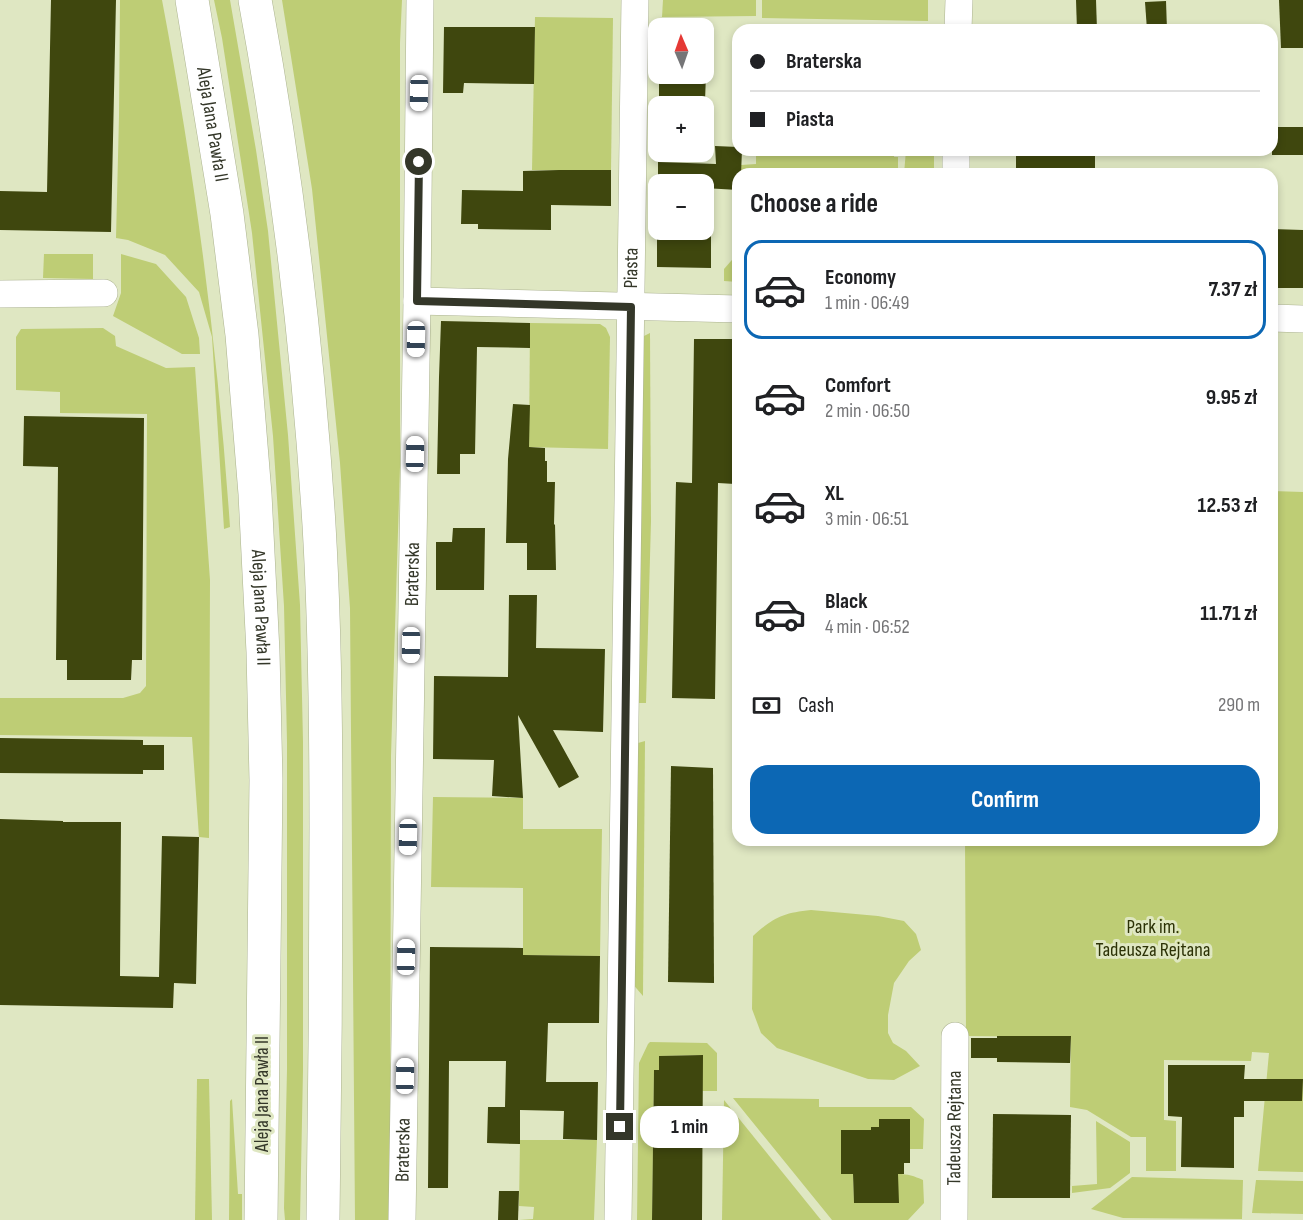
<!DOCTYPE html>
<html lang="en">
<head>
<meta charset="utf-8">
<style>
  body { margin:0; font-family:"Sofia Sans Condensed",sans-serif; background:#f6f6f6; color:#202124; height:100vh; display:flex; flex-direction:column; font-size:22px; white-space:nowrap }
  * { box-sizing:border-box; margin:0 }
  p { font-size:20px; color:#757577 }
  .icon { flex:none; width:33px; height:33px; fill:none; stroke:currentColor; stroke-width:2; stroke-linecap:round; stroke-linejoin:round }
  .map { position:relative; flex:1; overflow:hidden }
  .drawer { position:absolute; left:732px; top:168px; width:546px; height:678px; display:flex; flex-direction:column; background:#fff; border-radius:18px; box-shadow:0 3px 9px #0003 }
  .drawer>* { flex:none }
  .hud { position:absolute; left:732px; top:24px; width:546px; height:132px; border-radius:18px; box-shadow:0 3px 9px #0003; display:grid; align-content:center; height:132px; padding:0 18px; background:#fff }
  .needle { width:39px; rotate:358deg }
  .fabs { position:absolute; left:648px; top:18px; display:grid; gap:12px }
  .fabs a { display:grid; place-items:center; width:66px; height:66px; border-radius:12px; background:#fff; box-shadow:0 3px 9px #0003; font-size:30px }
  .end { position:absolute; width:27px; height:27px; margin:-14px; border:8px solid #343729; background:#fff; box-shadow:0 0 0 3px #fff }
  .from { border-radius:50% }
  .bubble { position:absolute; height:42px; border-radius:18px; background:#fff; box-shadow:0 3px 9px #0003; font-size:20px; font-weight:700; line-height:42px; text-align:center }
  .car { position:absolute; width:18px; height:36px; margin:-18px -9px; border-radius:8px; box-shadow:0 0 4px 2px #0007; background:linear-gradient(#fff 24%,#345 0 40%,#fff 0 76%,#345 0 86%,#fff 0) }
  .hud b { display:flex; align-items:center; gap:21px; height:57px; font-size:22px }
  .hud b+b { border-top:2px solid #e0e0e0 }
  .hud i { width:15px; height:15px; background:#202124 }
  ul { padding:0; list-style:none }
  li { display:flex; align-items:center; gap:18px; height:99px; margin:0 12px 9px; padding:0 6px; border:3px solid transparent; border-radius:18px }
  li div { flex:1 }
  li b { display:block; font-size:22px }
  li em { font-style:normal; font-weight:700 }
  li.selected { border-color:#0c67b4 }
  li>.icon { width:54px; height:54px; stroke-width:1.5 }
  h2 { padding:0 18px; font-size:27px; line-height:72px }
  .pay { display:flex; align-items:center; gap:15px; height:66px; padding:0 18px; font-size:22px }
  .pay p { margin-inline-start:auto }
  .button { display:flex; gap:12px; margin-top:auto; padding:12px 18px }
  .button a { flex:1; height:69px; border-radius:18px; background:#0c67b4; color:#fff; font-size:24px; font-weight:700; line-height:69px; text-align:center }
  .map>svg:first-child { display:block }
</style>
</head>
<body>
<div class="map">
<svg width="1303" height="1220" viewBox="0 0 1303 1220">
  <rect width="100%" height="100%" fill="#dfe7c2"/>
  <!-- green -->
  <g fill="#becd75">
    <path d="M120 0H162C195 174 218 351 230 527L224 529 212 337 199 292 165 255 128 240 116 238 119 116Z"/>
    <polygon points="214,0 230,0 256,150 268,231 288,435 300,605 303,742 303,1070 300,1220 285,1220 284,1208 287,1069 287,742 284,606 273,436 252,233 222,38"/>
    <polygon points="282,0 402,0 400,43 400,467 391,756 390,1220 355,1220 350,608 340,463 312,189"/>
    <polygon points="663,0 756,0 756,16 662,17"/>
    <polygon points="762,0 928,0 928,21 762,18"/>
    <polygon points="535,17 613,18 611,170 532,170"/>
    <polygon points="756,150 895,150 894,157 898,157 898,174 741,174 741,165 756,164"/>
    <polygon points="906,150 934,150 934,174 904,174"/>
    <polygon points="738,253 738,282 724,281 724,269"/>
    <polygon points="44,254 93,254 93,279 43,278"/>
    <polygon points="121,254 156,264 186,297 199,338 200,354 182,354 113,316 121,293"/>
    <polygon points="530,323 600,324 606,328 610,337 608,449 529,447"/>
    <polygon points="103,328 115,336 116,346 166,368 195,367 210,580 209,838 199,837 192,737 0,735 0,698 123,698 140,693 146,686 147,414 60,413 60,392 16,390 16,337 21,329"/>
    <polygon points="650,333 651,521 646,703 632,703 640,343 644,336"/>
    <polygon points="1272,491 1303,492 1303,1172 1258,1171 1269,1053 1252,1052 1251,1061 1164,1060 1164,1120 1176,1121 1176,1171 1146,1171 1146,1137 1131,1137 1087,1110 1070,1107 1071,1037 966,1036 965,840 1272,840"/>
    <polygon points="645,741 643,996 631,982 638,743"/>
    <polygon points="433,797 523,798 523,829 602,829 600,956 523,955 523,888 431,887"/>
    <path d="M811 910 878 916 904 921 916 934 921 950 909 961 894 983 888 1015V1033L893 1043 906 1051 920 1066 894 1080 868 1079 777 1048 761 1033 752 1009 753 936C774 917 783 913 811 910Z"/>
    <polygon points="650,1042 707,1043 717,1053 717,1091 702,1091 702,1055 660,1056 659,1070 654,1070 652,1220 637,1220 639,1063 648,1044"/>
    <polygon points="197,1079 209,1079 212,1220 195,1220"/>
    <path d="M733 1098 819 1099V1107H911L924 1119 923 1149H910L909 1119H879V1127H871V1130H841V1174H853L854 1203H898V1174C908 1174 914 1176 923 1180L924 1203 908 1220H832Z"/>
    <polygon points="232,1099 238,1194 242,1194 242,1220 229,1220 230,1101"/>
    <polygon points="724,1100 821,1220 722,1220"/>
    <polygon points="1096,1121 1130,1142 1130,1173 1110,1188 1072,1193 1072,1186 1097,1184"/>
    <polygon points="520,1140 597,1140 594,1220 519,1220 533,1219 534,1207 519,1206"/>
    <polygon points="1132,1177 1243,1180 1242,1219 1123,1218 1091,1209"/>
    <polygon points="1256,1180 1303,1181 1303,1214 1252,1213"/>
  </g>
  <!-- building -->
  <g fill="#3f470e">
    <polygon points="51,0 116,0 111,232 0,230 0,191 47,192"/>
    <polygon points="1076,0 1096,0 1097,30 1077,30"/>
    <polygon points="1279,0 1303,0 1303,48 1281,48"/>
    <polygon points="1166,1 1167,30 1147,30 1145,2"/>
    <polygon points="444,27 535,27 534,84 464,83 463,93 443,93"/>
    <polygon points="674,74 706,74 705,101 696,101 696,106 659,106 659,78 674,78"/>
    <rect x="1272" y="127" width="31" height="28"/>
    <polygon points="715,146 738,147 738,150 742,150 741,174 738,174 738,190 704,188 704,184 658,184 658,162 716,164"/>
    <polygon points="1016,150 1065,150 1065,152 1095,150 1095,174 1016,174"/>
    <polygon points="559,170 611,170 611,206 551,205 551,230 478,229 478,224 461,224 462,190 523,191 523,171"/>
    <polygon points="1272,229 1303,230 1303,288 1272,288"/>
    <polygon points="657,230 711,230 711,268 657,267"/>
    <polygon points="441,321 530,323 530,348 477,347 475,454 460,454 460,474 437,474 439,377"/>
    <polygon points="694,339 738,339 735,484 718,483 715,699 672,698 676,482 692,483"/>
    <polygon points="513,404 530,405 529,447 545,448 545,461 547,461 547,482 555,482 554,525 555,524 556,570 527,570 527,543 506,543 508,459"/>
    <polygon points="24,416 144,418 142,660 132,660 131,680 67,680 67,660 56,660 58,467 23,466"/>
    <polygon points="453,528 485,528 484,590 436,590 436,542 452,542"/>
    <polygon points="509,595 537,595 536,648 605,649 603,732 553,730 579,777 559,788 518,715 523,798 492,796 494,760 433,759 434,676 508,677"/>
    <polygon points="0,738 143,740 143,745 164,745 164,770 143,770 143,774 0,773"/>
    <polygon points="671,766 713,768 714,983 668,982"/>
    <polygon points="0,819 63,821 63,822 121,822 120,976 159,977 162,836 199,837 196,984 174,983 173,1008 0,1005"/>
    <polygon points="430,947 523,948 523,955 600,956 599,1023 548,1023 546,1082 598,1082 597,1140 563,1139 564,1111 520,1110 520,1144 487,1143 488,1107 505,1107 506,1061 449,1061 448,1188 428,1188"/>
    <polygon points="997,1036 1071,1036 1070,1063 997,1062 997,1058 971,1058 971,1038 997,1038"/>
    <polygon points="703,1055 702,1220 652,1220 654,1070 659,1070 659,1056"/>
    <polygon points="1168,1065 1245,1065 1244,1079 1303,1079 1302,1101 1244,1101 1244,1117 1234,1117 1234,1168 1181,1167 1182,1117 1168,1116"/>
    <polygon points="993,1114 1071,1115 1070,1198 992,1198"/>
    <polygon points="879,1119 910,1119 910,1163 904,1163 904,1174 898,1174 899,1203 854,1203 853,1174 841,1174 841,1130 871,1130 871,1127 879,1127"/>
    <polygon points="499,1191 519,1191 518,1220 498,1220"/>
  </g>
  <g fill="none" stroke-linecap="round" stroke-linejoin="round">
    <!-- street casing -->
    <g stroke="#abb28f" stroke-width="28">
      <g id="street">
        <polyline points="958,30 959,0"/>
        <polyline points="956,174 956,150"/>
        <polyline points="0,294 104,293"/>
        <polyline points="417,301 738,309"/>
        <polyline points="1272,318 1303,319"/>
        <path id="s1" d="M402 1220 417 301 420 0"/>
        <path id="s2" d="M618 1220 635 0"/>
        <path id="s3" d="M954 1220 955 1036"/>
      </g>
    </g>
    <!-- primary casing -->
    <g stroke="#abb28f" stroke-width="34">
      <g id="primary">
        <path id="s4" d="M192 0 227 214 242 335 255 494 263 652 266 780 261 1220"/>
        <path d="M255 0C287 174 308 349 319 525 325 625 326 726 326 826 326 957 325 1089 323 1220"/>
      </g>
    </g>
    <!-- street -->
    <use href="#street" stroke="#fff" stroke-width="27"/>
    <!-- primary -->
    <use href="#primary" stroke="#fff" stroke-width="33"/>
  </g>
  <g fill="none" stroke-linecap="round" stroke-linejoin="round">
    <!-- route -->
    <polyline stroke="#343729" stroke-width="8" points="419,162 417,301 631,307 620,1127"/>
  </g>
  <g text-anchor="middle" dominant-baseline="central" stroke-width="6" stroke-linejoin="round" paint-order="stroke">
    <!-- street labels -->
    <g font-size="20" fill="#343729" stroke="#dfe7c2">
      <text stroke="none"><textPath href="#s4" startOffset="126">Aleja Jana Pawła II</textPath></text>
      <text stroke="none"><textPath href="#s2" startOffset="952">Piasta</textPath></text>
      <text stroke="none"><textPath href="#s1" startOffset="646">Braterska</textPath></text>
      <text stroke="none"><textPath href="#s4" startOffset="612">Aleja Jana Pawła II</textPath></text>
      <text transform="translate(262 1094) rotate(-90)">Aleja Jana Pawła II</text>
      <text stroke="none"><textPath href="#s3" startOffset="92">Tadeusza Rejtana</textPath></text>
      <text stroke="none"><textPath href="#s1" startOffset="70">Braterska</textPath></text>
    </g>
    <!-- park labels -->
    <g font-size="20" fill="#2c3206" stroke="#dfe7c2">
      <text x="1153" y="927">Park im.<tspan x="1153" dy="23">Tadeusza Rejtana</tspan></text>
    </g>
  </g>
</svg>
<div class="fabs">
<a><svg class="needle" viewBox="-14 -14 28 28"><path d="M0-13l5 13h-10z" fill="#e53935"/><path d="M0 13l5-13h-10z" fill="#757577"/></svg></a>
<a>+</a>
<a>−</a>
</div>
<i class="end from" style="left:419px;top:162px"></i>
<i class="end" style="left:620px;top:1127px"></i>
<div class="bubble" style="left:640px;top:1106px;width:99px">1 min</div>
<i class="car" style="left:419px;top:93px;rotate:181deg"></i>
<i class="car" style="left:416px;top:339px;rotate:181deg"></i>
<i class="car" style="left:415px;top:454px;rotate:1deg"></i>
<i class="car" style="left:411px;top:645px;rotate:181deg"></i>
<i class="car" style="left:408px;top:837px;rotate:181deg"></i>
<i class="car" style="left:406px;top:957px;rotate:1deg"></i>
<i class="car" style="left:405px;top:1076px;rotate:1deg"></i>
<div class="hud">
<b><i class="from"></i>Braterska</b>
<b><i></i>Piasta</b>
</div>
<section class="drawer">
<h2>Choose a ride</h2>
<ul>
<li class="selected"><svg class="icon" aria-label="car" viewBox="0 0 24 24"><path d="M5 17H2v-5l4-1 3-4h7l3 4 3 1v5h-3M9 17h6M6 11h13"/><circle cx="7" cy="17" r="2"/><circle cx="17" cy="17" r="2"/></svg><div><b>Economy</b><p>1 min · 06:49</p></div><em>7.37 zł</em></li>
<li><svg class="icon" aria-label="car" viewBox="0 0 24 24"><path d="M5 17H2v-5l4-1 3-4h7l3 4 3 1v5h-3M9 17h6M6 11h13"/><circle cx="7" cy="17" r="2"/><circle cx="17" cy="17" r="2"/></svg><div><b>Comfort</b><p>2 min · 06:50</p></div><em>9.95 zł</em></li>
<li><svg class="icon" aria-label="car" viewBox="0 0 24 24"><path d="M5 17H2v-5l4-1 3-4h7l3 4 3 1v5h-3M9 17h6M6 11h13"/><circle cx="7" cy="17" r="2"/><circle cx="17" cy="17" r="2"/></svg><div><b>XL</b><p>3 min · 06:51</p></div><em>12.53 zł</em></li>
<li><svg class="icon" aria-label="car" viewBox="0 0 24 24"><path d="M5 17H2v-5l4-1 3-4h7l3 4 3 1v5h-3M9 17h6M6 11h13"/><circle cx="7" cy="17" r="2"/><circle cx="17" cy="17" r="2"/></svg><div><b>Black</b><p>4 min · 06:52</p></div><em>11.71 zł</em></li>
</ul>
<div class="pay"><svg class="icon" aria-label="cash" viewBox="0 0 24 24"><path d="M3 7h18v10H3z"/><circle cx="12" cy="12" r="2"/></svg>Cash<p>290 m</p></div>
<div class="button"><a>Confirm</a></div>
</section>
</div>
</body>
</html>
